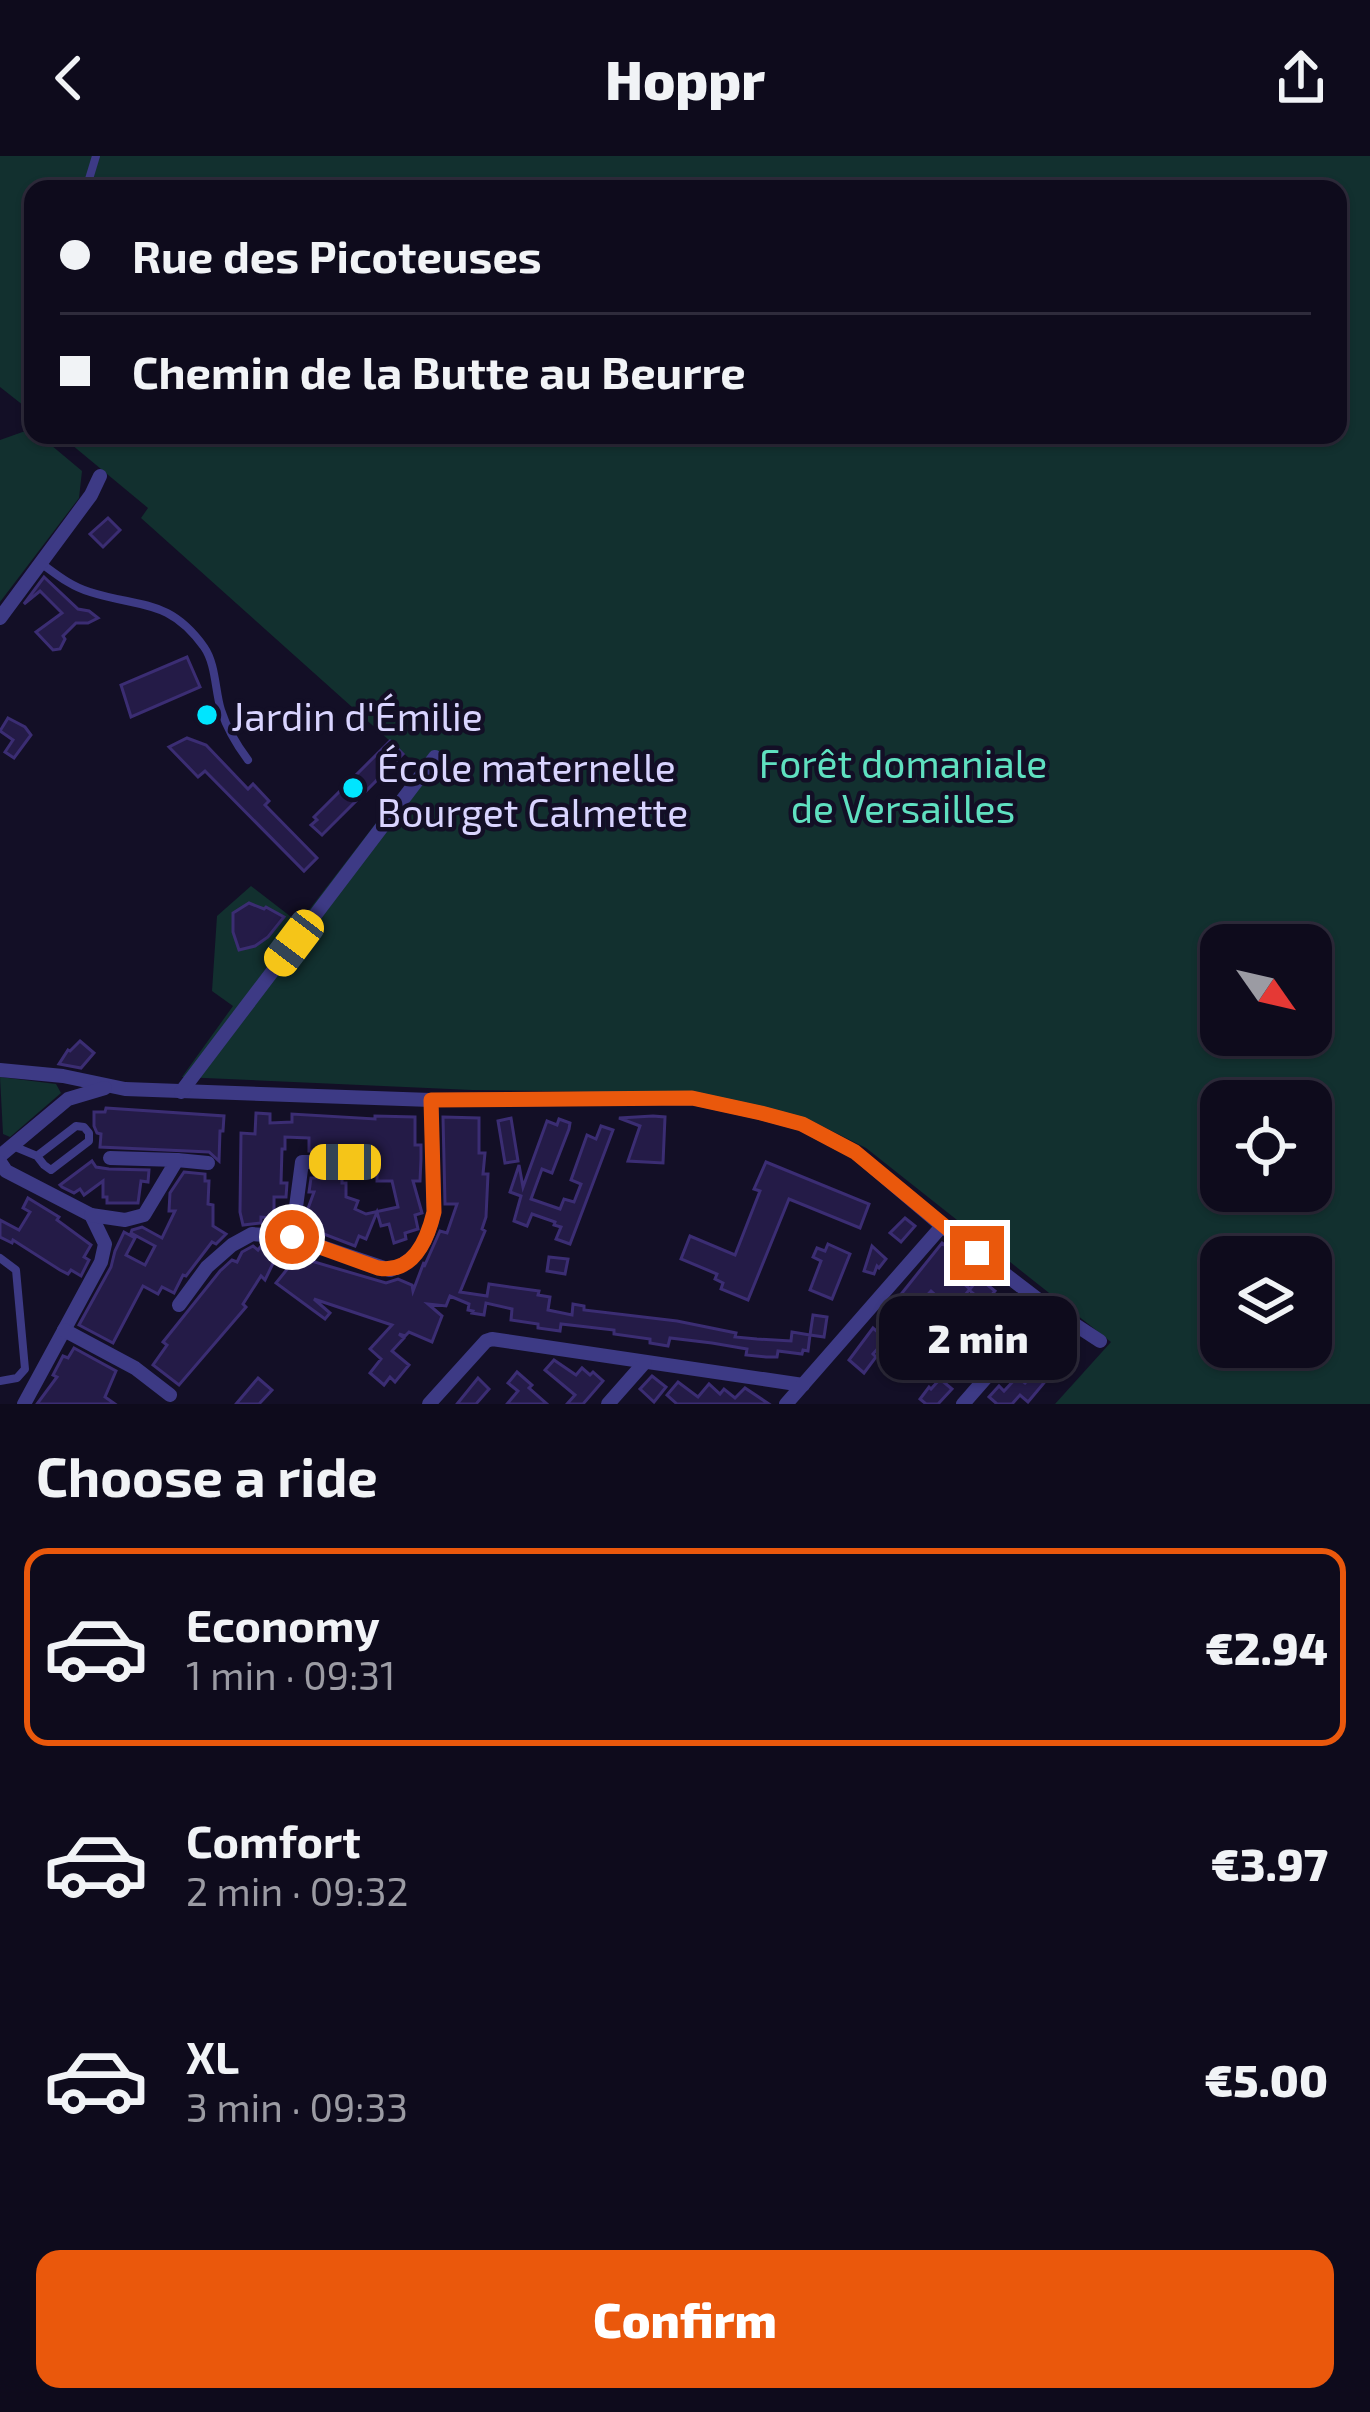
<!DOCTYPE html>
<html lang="en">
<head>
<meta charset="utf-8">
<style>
  body { margin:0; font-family:"Exo 2",sans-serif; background:#171425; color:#f1f3f6; height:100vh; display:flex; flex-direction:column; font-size:45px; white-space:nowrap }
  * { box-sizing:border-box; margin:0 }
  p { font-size:39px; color:#9b9ba3 }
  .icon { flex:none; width:66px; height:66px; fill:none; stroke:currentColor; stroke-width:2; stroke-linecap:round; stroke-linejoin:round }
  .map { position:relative; height:1248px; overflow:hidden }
  .details { display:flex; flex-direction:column; background:#0e0b1c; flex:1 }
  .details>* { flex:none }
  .hud { position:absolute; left:24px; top:24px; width:1323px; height:264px; border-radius:24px; box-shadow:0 3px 9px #0004,0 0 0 3px #2e2b3b; display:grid; align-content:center; height:264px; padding:0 36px; background:#0e0b1c }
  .needle { width:78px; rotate:124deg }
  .tools { position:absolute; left:1200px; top:768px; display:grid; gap:24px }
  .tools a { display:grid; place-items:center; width:132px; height:132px; border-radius:24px; background:#0e0b1c; box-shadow:0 3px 9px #0004,0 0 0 3px #2e2b3b; font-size:60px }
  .end { position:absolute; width:54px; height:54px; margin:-27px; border:15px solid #ea580c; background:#fff; box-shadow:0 0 0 6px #fff }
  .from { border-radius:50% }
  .bubble { position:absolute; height:84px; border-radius:24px; background:#0e0b1c; box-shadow:0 3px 9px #0004,0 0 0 3px #2e2b3b; font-size:39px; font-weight:800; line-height:84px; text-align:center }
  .car { position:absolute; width:36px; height:72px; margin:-36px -18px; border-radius:15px; box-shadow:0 0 9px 3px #0007; background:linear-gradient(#f5c518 24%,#345 0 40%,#f5c518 0 76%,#345 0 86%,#f5c518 0) }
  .hud b { display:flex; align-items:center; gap:42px; height:114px; font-size:45px }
  .hud b+b { border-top:3px solid #2e2b3b }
  .hud i { width:30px; height:30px; background:#f1f3f6 }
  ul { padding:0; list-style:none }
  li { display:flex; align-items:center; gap:36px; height:198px; margin:0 24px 18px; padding:0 12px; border:6px solid transparent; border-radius:24px }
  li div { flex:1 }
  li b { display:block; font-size:45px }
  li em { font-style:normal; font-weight:800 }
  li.selected { border-color:#ea580c }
  li>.icon { width:108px; height:108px; stroke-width:1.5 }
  h2 { padding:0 36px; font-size:54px; line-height:144px }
  .button { display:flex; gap:24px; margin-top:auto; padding:24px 36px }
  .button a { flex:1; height:138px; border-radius:24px; background:#ea580c; color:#fff; font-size:48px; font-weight:800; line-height:138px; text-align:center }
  header { display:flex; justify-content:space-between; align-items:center; height:156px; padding:0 36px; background:#0e0b1c; font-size:54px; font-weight:800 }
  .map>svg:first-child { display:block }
</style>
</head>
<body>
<header><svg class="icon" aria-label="back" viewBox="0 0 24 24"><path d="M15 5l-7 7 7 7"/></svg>Hoppr<svg class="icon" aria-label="share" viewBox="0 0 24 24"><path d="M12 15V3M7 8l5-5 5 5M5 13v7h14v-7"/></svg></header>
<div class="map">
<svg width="1370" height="1248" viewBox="0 0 1370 1248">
  <rect width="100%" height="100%" fill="#130f26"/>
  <!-- green -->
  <g fill="#12302f" fill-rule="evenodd">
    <path d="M0 0H1370V1248H1055L1111 1186 866 992 812 965 693 937 472 934 182 921 233 850 212 835 217 760 251 730 299 767 419 611 141 362 148 352 60 279H1338V33H33V257L0 231ZM1221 789H1311V879H1221ZM1221 945H1311V1035H1221ZM1221 1101H1311V1191H1221Z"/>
    <polygon points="31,273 33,279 39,279 82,315 79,342 0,446 0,284"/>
    <polygon points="0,921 56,928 61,937 10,981 3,978"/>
  </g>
  <!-- building -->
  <g fill="#241b47" stroke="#3b2d73" stroke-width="3">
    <polygon points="108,362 120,374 103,391 90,378"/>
    <polygon points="44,421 78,453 89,455 98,462 88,467 76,467 63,480 65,483 60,493 53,494 36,476 62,457 40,435 24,448"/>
    <polygon points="187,501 200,531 131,561 121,529"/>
    <polygon points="8,562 25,571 31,579 14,602 5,596 13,584 0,575"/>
    <polygon points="187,582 206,589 248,633 253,628 269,645 265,649 317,702 304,715 205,615 198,621 169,591"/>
    <polygon points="390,585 403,598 322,679 311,669 317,664 314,661"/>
    <polygon points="249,747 264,753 266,751 284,761 268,781 255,790 239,794 233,776 233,757"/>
    <polygon points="80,885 94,897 81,912 59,908 68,894 70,895"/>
    <polygon points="106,952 224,960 223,975 220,975 219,1005 209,996 100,991 101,978 97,977 94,970 94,956 105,956"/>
    <polygon points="256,957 270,958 270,967 292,966 292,958 375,963 375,960 415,961 415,989 421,989 421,1003 420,1025 413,1025 422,1057 415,1059 418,1073 405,1077 406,1083 394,1087 389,1068 381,1070 377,1056 366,1083 359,1080 355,1090 308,1072 313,1060 306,1058 314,1036 309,1036 311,1022 321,1022 321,1017 342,1017 342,1027 346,1027 346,1041 358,1045 355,1053 366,1058 398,1051 392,1025 377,1025 377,1008 356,1008 354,999 346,995 309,995 309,982 285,981 285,993 282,993 281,1027 287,1027 286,1041 274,1041 274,1062 261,1061 261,1067 243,1069 240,1056 241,977 255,978"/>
    <polygon points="653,960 665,961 663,1007 628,1005 640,970 619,962"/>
    <polygon points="443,961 479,962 479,997 485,997 483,1018 488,1018 486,1061 482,1073 485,1075 460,1136 487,1140 489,1128 539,1135 538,1139 550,1141 548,1154 572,1159 573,1148 584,1150 584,1154 677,1165 736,1177 735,1181 757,1183 791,1185 792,1176 810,1179 813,1159 827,1161 824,1181 810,1179 808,1195 803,1194 802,1198 778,1195 777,1201 766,1201 746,1199 747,1193 712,1187 670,1182 668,1190 650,1187 650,1183 614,1178 614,1174 561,1168 560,1175 538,1172 538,1168 511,1164 512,1153 486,1147 484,1159 472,1157 473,1155 468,1154 469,1148 450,1140 446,1150 428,1148 442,1160 432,1186 409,1176 405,1180 399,1178 404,1182 392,1195 409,1209 395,1226 390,1221 384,1229 370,1217 381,1203 370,1193 392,1169 314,1143 330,1157 325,1163 276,1127 301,1096 311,1105 386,1127 398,1123 412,1129 413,1135 424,1106 424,1111 440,1075 447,1077 457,1048 445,1048"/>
    <polygon points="511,962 518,1005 505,1007 498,965"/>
    <polygon points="559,963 570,967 569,973 552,1017 542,1013 531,1043 560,1053 564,1043 574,1046 581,1028 571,1024 587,979 596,983 601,970 613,974 570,1088 556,1083 561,1071 554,1069 555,1066 532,1058 527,1070 514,1065 521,1040 510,1036 519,1009 523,1031 547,965 557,969"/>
    <polygon points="92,1005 96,1011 109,1013 149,1014 148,1026 141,1025 138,1047 107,1047 107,1041 103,1041 103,1025 84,1039 80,1033 74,1037 62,1031 60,1029"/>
    <polygon points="766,1006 869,1048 860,1072 789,1043 748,1144 721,1133 723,1127 715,1123 717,1118 681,1103 690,1080 735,1099 760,1035 754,1033"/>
    <polygon points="184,1016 205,1018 205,1025 209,1025 208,1048 213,1049 213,1070 226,1078 216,1088 212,1086 186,1120 183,1119 174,1137 162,1131 158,1138 143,1130 113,1187 79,1169 111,1111 115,1095 124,1076 135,1082 126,1099 145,1109 155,1090 131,1077 132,1074 142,1071 162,1082 175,1055 169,1055 170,1037"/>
    <polygon points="28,1042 59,1061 57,1064 91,1089 84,1101 89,1104 81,1120 71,1114 68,1118 60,1114 13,1084 12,1087 0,1081 0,1064 19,1074 30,1056 23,1052"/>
    <polygon points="905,1062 915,1070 901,1086 890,1077"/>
    <polygon points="942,1087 952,1095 946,1102 961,1114 955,1120 970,1133 979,1122 995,1135 985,1147 969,1134 961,1144 957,1141 949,1151 931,1135 899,1169 886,1157"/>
    <polygon points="828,1088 850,1098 832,1143 810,1134 821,1105 813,1101 817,1092 825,1095"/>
    <polygon points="253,1090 258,1094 261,1090 270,1091 279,1095 265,1124 261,1120 243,1148 246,1151 179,1229 153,1209 167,1189 163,1186 220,1115 232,1104 237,1106 242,1096"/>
    <polygon points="872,1090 886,1103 879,1112 877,1110 874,1118 864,1115"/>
    <polygon points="549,1101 568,1103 565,1118 547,1115"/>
    <polygon points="979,1154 998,1170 982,1189 977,1184 958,1207 946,1197"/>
    <polygon points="893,1164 905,1174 893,1189 886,1183 873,1198 876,1201 864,1217 849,1204 873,1172 880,1178 887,1170 892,1171"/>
    <polygon points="1066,1189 1076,1197 1057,1219 1053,1216 1028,1246 1020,1239 1012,1248 997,1248 989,1241 999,1230 1004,1235 1017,1221 1025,1227 1044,1207 1037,1201 1045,1192 1056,1201"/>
    <polygon points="74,1192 116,1215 105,1241 115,1248 37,1248 57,1221 53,1219 63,1200 68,1202"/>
    <polygon points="554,1204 576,1219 582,1212 590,1219 593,1216 603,1225 583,1248 567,1248 575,1239 545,1214"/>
    <polygon points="517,1216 532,1229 529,1232 547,1248 507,1248 518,1235 508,1227"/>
    <polygon points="652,1220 666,1231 654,1246 640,1233"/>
    <polygon points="258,1222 272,1234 259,1248 236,1248"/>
    <polygon points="478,1222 489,1233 476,1248 457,1248"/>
    <polygon points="940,1223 952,1233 938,1248 926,1248 920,1243 929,1231 931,1233"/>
    <polygon points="678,1226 698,1241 709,1228 720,1238 724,1233 735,1242 745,1232 769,1248 677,1248 667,1239"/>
  </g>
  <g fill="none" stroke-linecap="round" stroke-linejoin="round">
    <!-- service -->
    <g stroke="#3d3a85" stroke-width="8">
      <polyline points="86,33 96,0"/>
      <path d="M42 408C57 419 72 431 90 436 140 452 169 442 204 491 216 508 215 535 221 554 227 573 236 588 248 604"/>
      <polyline points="13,990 37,1000 76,970 84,971 89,977 89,985 51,1014 44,1009 37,1000"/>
      <polyline points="0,1102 16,1114 25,1213 17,1222 0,1225"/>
    </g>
    <!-- minor -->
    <g stroke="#3d3a85" stroke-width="14">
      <polyline points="0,462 91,339 100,320"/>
      <polyline points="0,914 63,920 125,933 431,944 692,942 761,957 802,968 855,996 942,1070 1048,1151 1100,1185"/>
      <polyline points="181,936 435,601"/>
      <polyline points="0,1000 68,943 105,932"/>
      <polyline points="177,1004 208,1007"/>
      <polyline points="0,1006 6,1015 91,1059 105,1088 101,1106 24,1248"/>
      <polyline points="91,1059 125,1064 144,1059 177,1004 110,1002"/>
      <polyline points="292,1081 302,1006 345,1006"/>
      <path d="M179 1149 207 1111 232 1089 252 1078 292 1081 390 1114C418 1105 428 1084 434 1056L431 944"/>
      <polyline points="64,1174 135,1212 170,1239"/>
      <polyline points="429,1248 486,1185 492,1183 803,1229"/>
      <polyline points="608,1248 645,1206"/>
      <polyline points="786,1248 942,1070"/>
      <polyline points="963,1248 1048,1151"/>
    </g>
  </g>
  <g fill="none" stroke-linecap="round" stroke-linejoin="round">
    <!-- route -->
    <path stroke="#ea580c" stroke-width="15" d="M292 1081 378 1112C413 1118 427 1085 434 1056L431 944 692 942 761 957 802 968 855 996 977 1097"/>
  </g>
  <!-- markers -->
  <g fill="#00e5ff" stroke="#130f26" stroke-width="4.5">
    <circle cx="207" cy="559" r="12"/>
    <circle cx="353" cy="632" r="12"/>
  </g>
  <g text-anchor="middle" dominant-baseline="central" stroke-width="9" stroke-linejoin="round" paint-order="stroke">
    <!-- poi labels -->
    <g font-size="39" fill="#d9d4ff" stroke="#130f26" text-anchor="start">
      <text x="231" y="559">Jardin d'Émilie</text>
      <text x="377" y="610">École maternelle<tspan x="377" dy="45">Bourget Calmette</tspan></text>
    </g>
    <!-- park labels -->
    <g font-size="39" fill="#5fe0c0" stroke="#130f26">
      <text x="903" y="606">Forêt domaniale<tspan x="903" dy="45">de Versailles</tspan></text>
    </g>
  </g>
</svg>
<div class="tools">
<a><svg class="needle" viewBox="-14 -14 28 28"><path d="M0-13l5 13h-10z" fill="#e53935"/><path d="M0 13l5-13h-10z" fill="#9b9ba3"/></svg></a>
<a><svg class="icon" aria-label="locate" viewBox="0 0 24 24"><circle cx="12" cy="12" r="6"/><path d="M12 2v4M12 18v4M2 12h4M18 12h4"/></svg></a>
<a><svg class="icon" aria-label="layers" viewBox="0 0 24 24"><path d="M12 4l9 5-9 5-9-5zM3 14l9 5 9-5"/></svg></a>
</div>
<i class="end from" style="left:292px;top:1081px"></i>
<i class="end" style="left:977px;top:1097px"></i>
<div class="bubble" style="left:879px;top:1140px;width:198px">2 min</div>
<i class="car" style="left:294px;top:787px;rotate:217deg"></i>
<i class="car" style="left:345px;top:1006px;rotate:270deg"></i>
<div class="hud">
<b><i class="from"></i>Rue des Picoteuses</b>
<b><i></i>Chemin de la Butte au Beurre</b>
</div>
</div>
<section class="details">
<h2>Choose a ride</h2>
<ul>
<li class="selected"><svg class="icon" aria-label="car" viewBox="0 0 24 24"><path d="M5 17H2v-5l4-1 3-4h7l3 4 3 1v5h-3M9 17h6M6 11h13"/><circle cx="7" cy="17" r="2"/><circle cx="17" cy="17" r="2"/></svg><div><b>Economy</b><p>1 min · 09:31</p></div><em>€2.94</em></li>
<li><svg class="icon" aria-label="car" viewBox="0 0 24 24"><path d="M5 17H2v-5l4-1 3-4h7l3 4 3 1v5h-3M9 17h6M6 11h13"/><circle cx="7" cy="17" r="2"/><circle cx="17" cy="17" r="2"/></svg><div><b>Comfort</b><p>2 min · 09:32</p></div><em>€3.97</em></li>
<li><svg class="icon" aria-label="car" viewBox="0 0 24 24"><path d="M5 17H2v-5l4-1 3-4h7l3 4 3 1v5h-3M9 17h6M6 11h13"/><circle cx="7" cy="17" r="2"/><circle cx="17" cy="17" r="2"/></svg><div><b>XL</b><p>3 min · 09:33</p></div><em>€5.00</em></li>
</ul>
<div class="button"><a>Confirm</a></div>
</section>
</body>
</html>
